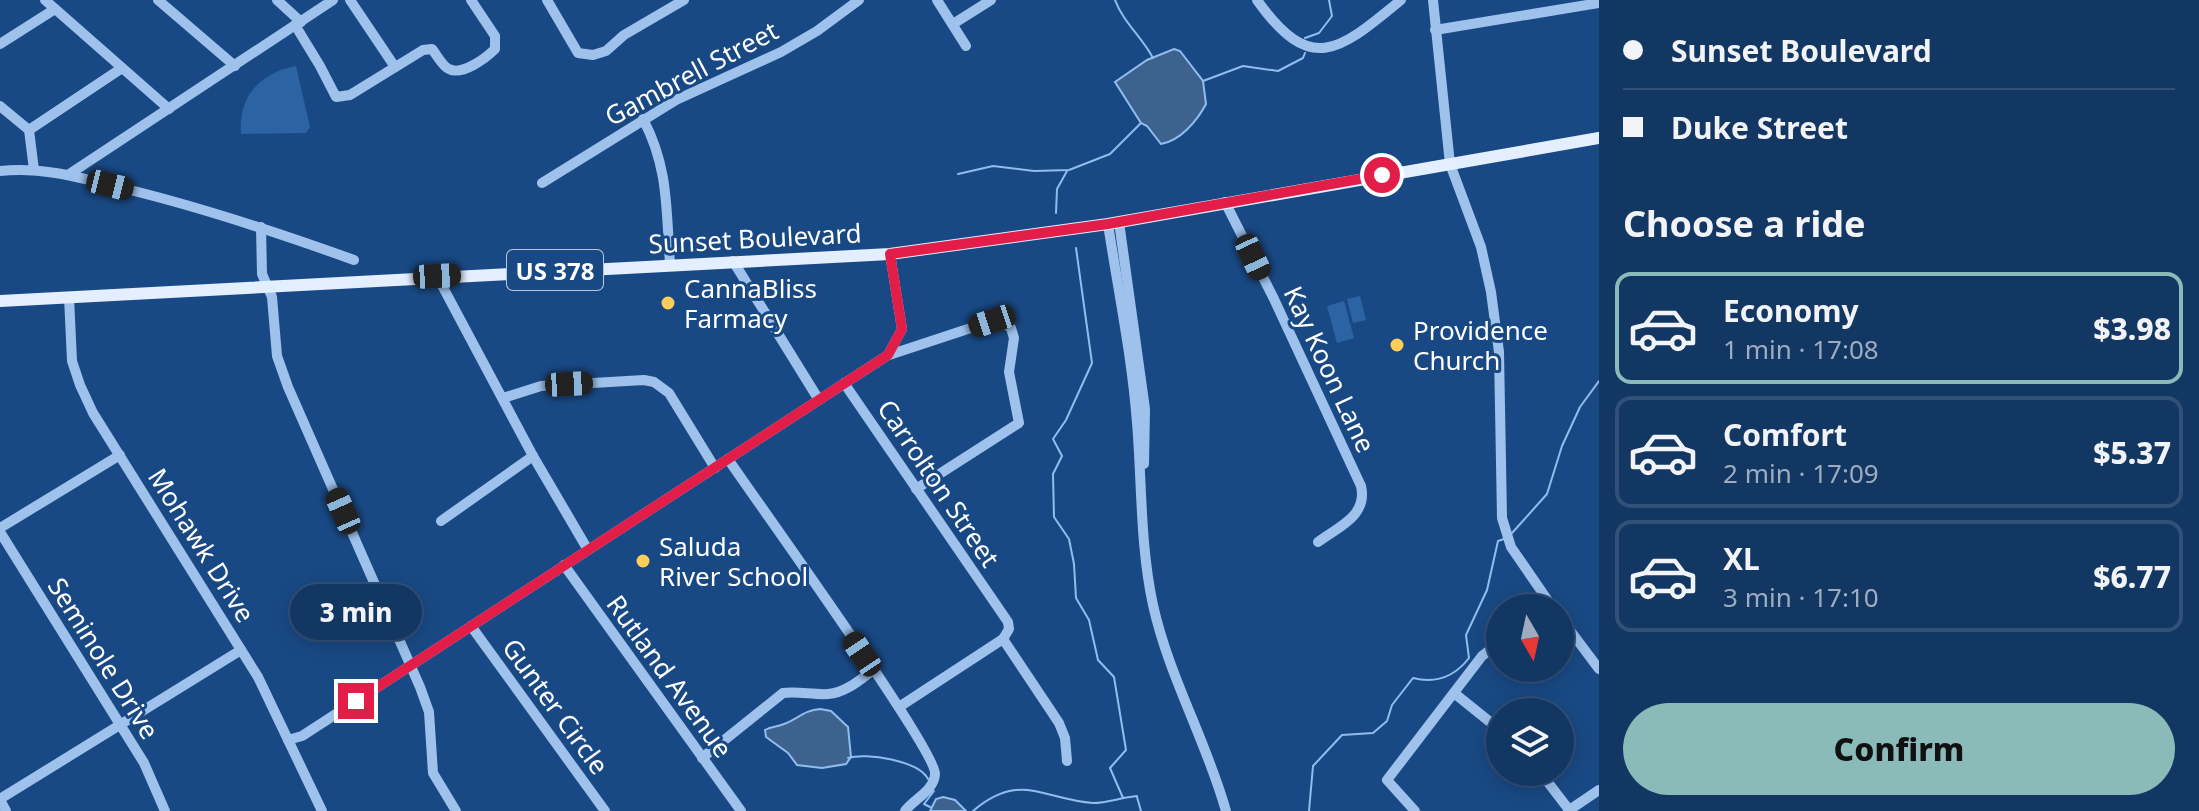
<!DOCTYPE html>
<html lang="en">
<head>
<meta charset="utf-8">
<style>
  body { margin:0; font-family:"Noto Sans",sans-serif; background:#1c3f69; color:#f1f3f6; height:100vh; display:flex; flex-direction:column; font-size:30px; white-space:nowrap }
  * { box-sizing:border-box; margin:0 }
  p { font-size:26px; color:#9dacbe }
  .icon { flex:none; width:44px; height:44px; fill:none; stroke:currentColor; stroke-width:2; stroke-linecap:round; stroke-linejoin:round }
  .map { position:relative; flex:1; overflow:hidden }
  .sheet { display:flex; flex-direction:column; background:#133763; width:600px }
  .sheet>* { flex:none }
  .hud { display:grid; align-content:center; height:176px; padding:0 24px; background:#133763 }
  .needle { width:52px; rotate:171deg }
  .tools { position:absolute; left:1486px; top:594px; display:grid; gap:16px }
  .tools a { display:grid; place-items:center; width:88px; height:88px; border-radius:50%; background:#133763; box-shadow:0 4px 20px #0003,0 0 0 2px #325178; font-size:40px }
  .end { position:absolute; width:36px; height:36px; margin:-18px; border:10px solid #e11d48; background:#fff; box-shadow:0 0 0 4px #fff }
  .from { border-radius:50% }
  .bubble { position:absolute; height:56px; border-radius:28px; background:#133763; box-shadow:0 4px 20px #0003,0 0 0 2px #325178; font-size:26px; font-weight:800; line-height:56px; text-align:center }
  .car { position:absolute; width:24px; height:48px; margin:-24px -12px; border-radius:10px; box-shadow:0 0 6px 2px #0007; background:linear-gradient(#222 24%,#8ab4d8 0 40%,#222 0 76%,#8ab4d8 0 86%,#222 0) }
  .hud b { display:flex; align-items:center; gap:28px; height:76px; font-size:30px }
  .hud b+b { border-top:2px solid #325178 }
  .hud i { width:20px; height:20px; background:#f1f3f6 }
  ul { padding:0; list-style:none }
  li { display:flex; align-items:center; gap:24px; height:112px; margin:0 16px 12px; padding:0 8px; border:4px solid #325178; border-radius:16px }
  li div { flex:1 }
  li b { display:block; font-size:30px }
  li em { font-style:normal; font-weight:800 }
  li.selected { border-color:#8bbbb9 }
  li>.icon { width:72px; height:72px; stroke-width:1.5 }
  h2 { padding:0 24px; font-size:36px; line-height:96px }
  .button { display:flex; gap:16px; margin-top:auto; padding:16px 24px }
  .button a { flex:1; height:92px; border-radius:48px; background:#8bbbb9; color:#111; font-size:32px; font-weight:800; line-height:92px; text-align:center }
  main { display:flex; flex:1; min-height:0 }
  .map>svg:first-child { display:block }
</style>
</head>
<body>
<main>
<div class="map">
<svg width="1599" height="811" viewBox="0 0 1599 811">
  <rect width="100%" height="100%" fill="#194984"/>
  <!-- green -->
  <g fill="#2c63a3">
    <path d="M296 66 310 127 306 133 241 134C238 96 260 73 296 66Z"/>
    <polygon points="1360,296 1366,320 1353,323 1347,299"/>
    <polygon points="1344,301 1354,338 1337,343 1327,306"/>
  </g>
  <!-- water -->
  <g fill="#3e628e" stroke="#91bdee" stroke-width="2">
    <path d="M1174 49 1180 51 1203 81 1206 104C1197 121 1180 141 1161 144L1147 126 1141 123 1115 82 1147 60Z"/>
    <path d="M820 709 831 711 848 727 851 757 846 764 822 768 797 765 788 753 766 737 765 730C772 726 777 727 784 724 798 719 804 710 820 709Z"/>
    <polygon points="943,797 955,800 966,811 930,811 936,799"/>
  </g>
  <g fill="none" stroke-linecap="round" stroke-linejoin="round">
    <!-- stream -->
    <g stroke="#91bdee" stroke-width="2">
      <path d="M1115 0C1123 22 1142 37 1153 58"/>
      <polyline points="1305,38 1319,33 1332,16 1329,0"/>
      <polyline points="1203,81 1243,66 1278,71 1303,58 1305,53"/>
      <polyline points="958,174 993,166 1034,171 1069,170 1110,154 1141,123"/>
      <polyline points="1056,213 1057,189 1067,171"/>
      <polyline points="1076,248 1092,363 1066,420 1053,439 1062,456 1053,474 1054,517 1069,539 1074,564 1076,598 1089,620 1098,660 1114,677 1126,750 1110,768 1123,798 1137,796"/>
      <polyline points="1512,533 1547,494 1562,446 1580,407 1599,381"/>
      <path d="M848 758C866 752 919 761 928 779"/>
      <polyline points="1137,797 1141,811"/>
      <polyline points="930,807 924,804 934,791"/>
      <path d="M973 811C1020 771 1042 799 1093 803 1103 803 1114 800 1124 798"/>
      <path d="M1309 811 1313 766 1342 735 1373 733 1387 721 1392 705 1413 678C1436 684 1455 676 1469 658L1466 635 1487 590 1498 541 1504 539"/>
    </g>
    <!-- minor -->
    <g stroke="#9ec2ec" stroke-width="10">
      <polyline points="45,0 169,109"/>
      <polyline points="158,0 235,66"/>
      <polyline points="277,0 301,22"/>
      <polyline points="350,0 395,67"/>
      <polyline points="547,0 578,53 593,55 606,51 624,35 684,0"/>
      <polyline points="937,0 966,46"/>
      <path d="M1257 0C1311 76 1339 51 1401 0"/>
      <polyline points="1433,0 1450,164 1481,247 1491,292 1499,352 1502,518 1511,547 1553,608"/>
      <polyline points="953,24 991,0"/>
      <path d="M295 25 320 66 336 97 350 95 423 50 432 49C437 55 442 66 449 69 462 76 486 58 495 49V36L471 0"/>
      <polyline points="1435,30 1599,3"/>
      <polyline points="0,44 55,9"/>
      <polyline points="0,106 29,130 34,170"/>
      <path d="M643 119C669 168 666 210 670 264"/>
      <polyline points="29,130 122,68"/>
      <path d="M0 171C43 166 85 179 126 189 204 208 279 233 354 260"/>
      <polyline points="68,175 333,0"/>
      <polyline points="542,183 676,100 781,52 817,31 859,0"/>
      <path d="M1225 202 1274 299 1361 486C1368 516 1338 527 1318 542"/>
      <polyline points="1119,222 1145,409 1144,464"/>
      <path d="M1108 224C1118 290 1132 356 1137 423 1142 483 1140 545 1153 605 1169 677 1206 740 1226 811"/>
      <polyline points="261,227 262,274 272,297 277,356 288,387 420,687 429,712 433,773 456,811"/>
      <polyline points="733,261 819,400"/>
      <polyline points="437,276 533,456 588,550"/>
      <polyline points="69,297 72,361 80,385 93,413 258,677 322,811"/>
      <polyline points="889,355 992,321 1001,321 1011,328 1014,338 1009,372 1019,423 916,489"/>
      <polyline points="844,383 1008,622 1009,629 1003,639 899,707"/>
      <polyline points="503,398 541,386 644,380 654,382 669,393 715,468"/>
      <path d="M728 459C755 499 937 751 935 774 934 791 914 799 905 811"/>
      <polyline points="441,521 533,456"/>
      <polyline points="0,528 120,455"/>
      <polyline points="0,532 144,763 165,811"/>
      <polyline points="564,565 741,811"/>
      <polyline points="1560,617 1599,669"/>
      <polyline points="471,626 605,811"/>
      <polyline points="1003,639 1059,723 1065,738 1067,761"/>
      <polyline points="1454,693 1500,730"/>
      <polyline points="288,740 302,736 356,701 888,355 902,329 890,254"/>
      <path d="M702 758 783 693C798 691 813 695 828 694 845 693 860 680 873 670"/>
      <polyline points="1540,772 1570,811"/>
      <polyline points="0,799 241,650"/>
      <polyline points="0,800 6,811"/>
      <polyline points="1415,811 1387,780 1482,656 1500,642"/>
      <polyline points="1568,811 1599,790"/>
    </g>
    <!-- major -->
    <polyline stroke="#e3eeff" stroke-width="12" points="0,301 890,254 1108,224 1599,138"/>
  </g>
  <g fill="none" stroke-linecap="round" stroke-linejoin="round">
    <!-- route -->
    <polyline stroke="#e11d48" stroke-width="10" points="356,701 888,355 902,329 890,254 1108,224 1382,175"/>
  </g>
  <!-- markers -->
  <g fill="#ffcd59" stroke="#194984" stroke-width="3">
    <circle cx="668" cy="303" r="8"/>
    <circle cx="1397" cy="345" r="8"/>
    <circle cx="643" cy="561" r="8"/>
  </g>
  <g text-anchor="middle" dominant-baseline="central" stroke-width="6" stroke-linejoin="round" paint-order="stroke">
    <!-- shield labels -->
    <rect fill="#194984" stroke="#bac8da" stroke-width="2" x="507" y="250" width="96" height="40" rx="6"/>
    <g font-size="24" font-weight="bold" fill="#fff">
      <text x="555" y="270">US 378</text>
    </g>
    <!-- street labels -->
    <g font-size="26" fill="#fff" stroke="#194984">
      <text transform="translate(691 73) rotate(-28)">Gambrell Street</text>
      <text transform="translate(755 238) rotate(-3)">Sunset Boulevard</text>
      <text transform="translate(1330 369) rotate(65)">Kay Koon Lane</text>
      <text transform="translate(939 483) rotate(56)">Carrolton Street</text>
      <text transform="translate(202 545) rotate(58)">Mohawk Drive</text>
      <text transform="translate(104 658) rotate(58)">Seminole Drive</text>
      <text transform="translate(670 676) rotate(54)">Rutland Avenue</text>
      <text transform="translate(556 706) rotate(54)">Gunter Circle</text>
    </g>
    <!-- poi labels -->
    <g font-size="26" fill="#fff" stroke="#194984" text-anchor="start">
      <text x="684" y="288">CannaBliss<tspan x="684" dy="30">Farmacy</tspan></text>
      <text x="1413" y="330">Providence<tspan x="1413" dy="30">Church</tspan></text>
      <text x="659" y="546">Saluda<tspan x="659" dy="30">River School</tspan></text>
    </g>
  </g>
</svg>
<div class="tools">
<a><svg class="needle" viewBox="-14 -14 28 28"><path d="M0-13l5 13h-10z" fill="#e53935"/><path d="M0 13l5-13h-10z" fill="#9dacbe"/></svg></a>
<a><svg class="icon" aria-label="layers" viewBox="0 0 24 24"><path d="M12 4l9 5-9 5-9-5zM3 14l9 5 9-5"/></svg></a>
</div>
<i class="end from" style="left:1382px;top:175px"></i>
<i class="end" style="left:356px;top:701px"></i>
<div class="bubble" style="left:290px;top:584px;width:132px">3 min</div>
<i class="car" style="left:110px;top:185px;rotate:104deg"></i>
<i class="car" style="left:1253px;top:257px;rotate:155deg"></i>
<i class="car" style="left:437px;top:276px;rotate:87deg"></i>
<i class="car" style="left:992px;top:321px;rotate:252deg"></i>
<i class="car" style="left:569px;top:384px;rotate:87deg"></i>
<i class="car" style="left:343px;top:511px;rotate:336deg"></i>
<i class="car" style="left:862px;top:654px;rotate:326deg"></i>
</div>
<section class="sheet">
<div class="hud">
<b><i class="from"></i>Sunset Boulevard</b>
<b><i></i>Duke Street</b>
</div>
<h2>Choose a ride</h2>
<ul>
<li class="selected"><svg class="icon" aria-label="car" viewBox="0 0 24 24"><path d="M5 17H2v-5l4-1 3-4h7l3 4 3 1v5h-3M9 17h6M6 11h13"/><circle cx="7" cy="17" r="2"/><circle cx="17" cy="17" r="2"/></svg><div><b>Economy</b><p>1 min · 17:08</p></div><em>$3.98</em></li>
<li><svg class="icon" aria-label="car" viewBox="0 0 24 24"><path d="M5 17H2v-5l4-1 3-4h7l3 4 3 1v5h-3M9 17h6M6 11h13"/><circle cx="7" cy="17" r="2"/><circle cx="17" cy="17" r="2"/></svg><div><b>Comfort</b><p>2 min · 17:09</p></div><em>$5.37</em></li>
<li><svg class="icon" aria-label="car" viewBox="0 0 24 24"><path d="M5 17H2v-5l4-1 3-4h7l3 4 3 1v5h-3M9 17h6M6 11h13"/><circle cx="7" cy="17" r="2"/><circle cx="17" cy="17" r="2"/></svg><div><b>XL</b><p>3 min · 17:10</p></div><em>$6.77</em></li>
</ul>
<div class="button"><a>Confirm</a></div>
</section>
</main>
</body>
</html>
